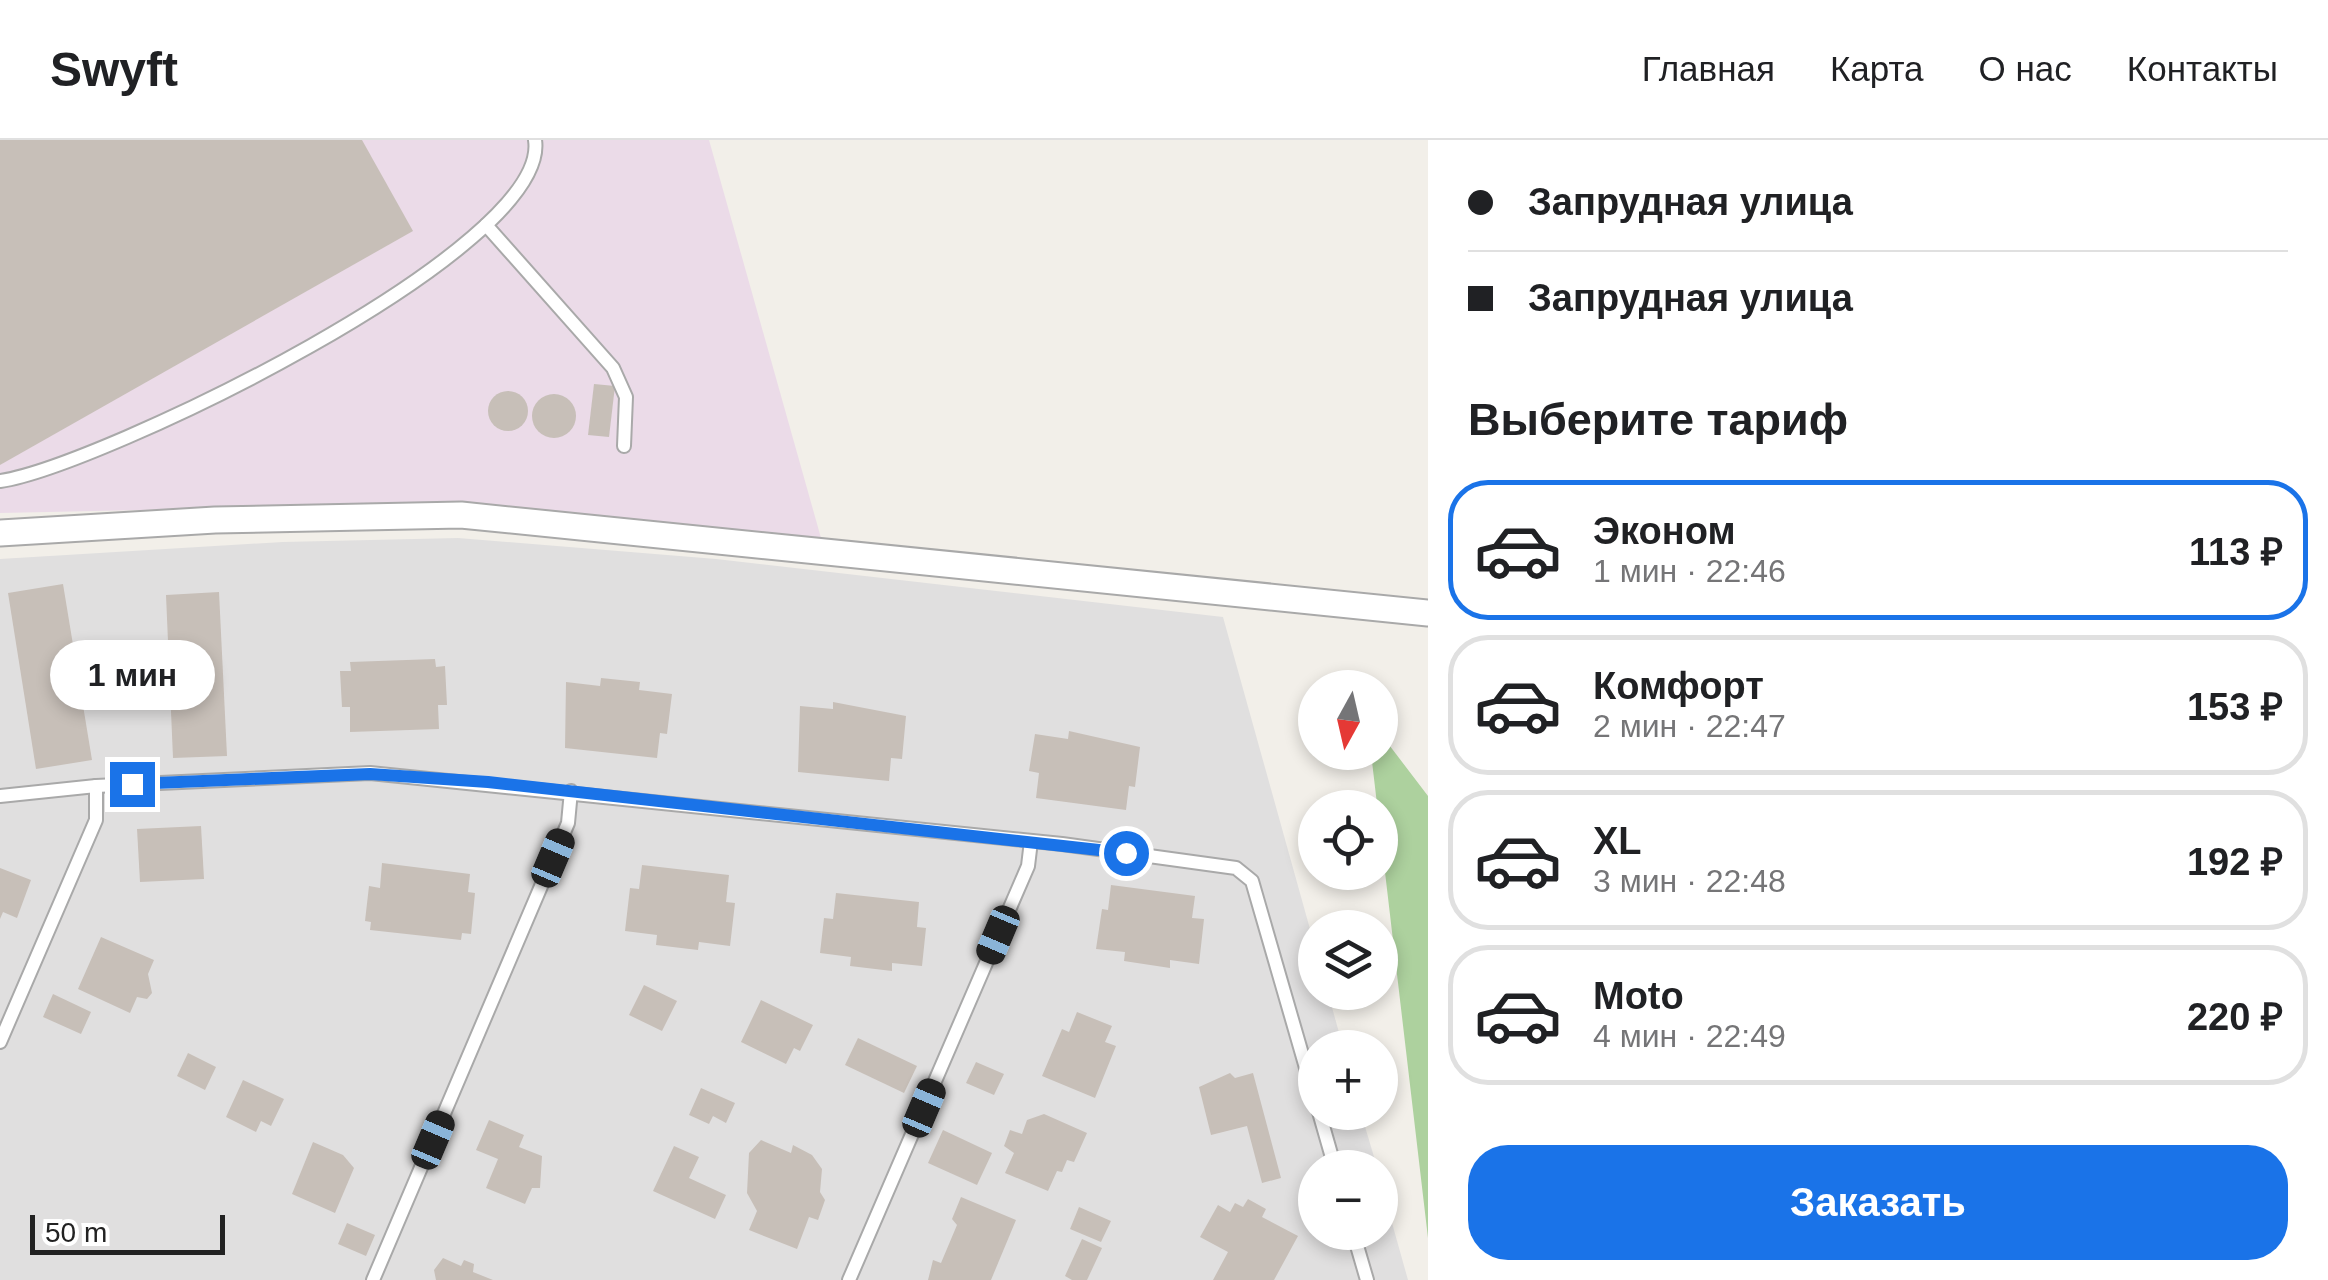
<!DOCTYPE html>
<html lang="ru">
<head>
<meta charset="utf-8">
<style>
  body { margin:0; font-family:Helvetica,sans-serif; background:#f2f2f2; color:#202124; height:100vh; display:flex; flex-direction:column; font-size:38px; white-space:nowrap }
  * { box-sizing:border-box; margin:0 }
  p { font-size:32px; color:#757577 }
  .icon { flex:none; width:55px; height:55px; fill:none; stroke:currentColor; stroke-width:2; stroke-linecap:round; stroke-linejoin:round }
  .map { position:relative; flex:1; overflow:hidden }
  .side { display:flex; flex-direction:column; background:#fff; width:900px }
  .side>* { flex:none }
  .guide { display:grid; align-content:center; height:220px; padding:0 40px; background:#fff }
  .needle { width:65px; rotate:188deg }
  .buttons { position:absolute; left:1298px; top:530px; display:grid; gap:20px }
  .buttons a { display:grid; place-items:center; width:100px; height:100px; border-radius:50%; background:#fff; box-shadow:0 5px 15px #0003; font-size:50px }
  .scale { position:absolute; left:30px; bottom:25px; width:195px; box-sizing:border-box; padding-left:10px; border:5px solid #222; border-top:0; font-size:28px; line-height:35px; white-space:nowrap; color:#222; -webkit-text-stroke:8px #fff; paint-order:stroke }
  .end { position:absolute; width:45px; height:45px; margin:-22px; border:12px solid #1a73e8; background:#fff; box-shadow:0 0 0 5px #fff }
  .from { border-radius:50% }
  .bubble { position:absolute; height:70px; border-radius:35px; background:#fff; box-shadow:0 5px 15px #0003; font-size:32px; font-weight:600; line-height:70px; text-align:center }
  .car { position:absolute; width:30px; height:60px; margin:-30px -15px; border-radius:12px; box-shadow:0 0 8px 2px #0007; background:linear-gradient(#222 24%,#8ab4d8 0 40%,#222 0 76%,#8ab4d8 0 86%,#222 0) }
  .guide b { display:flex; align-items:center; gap:35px; height:95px; font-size:38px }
  .guide b+b { border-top:2px solid #e0e0e0 }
  .guide i { width:25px; height:25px; background:#202124 }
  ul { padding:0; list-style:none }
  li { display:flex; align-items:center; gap:30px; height:140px; margin:0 20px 15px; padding:0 20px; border:5px solid #e0e0e0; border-radius:40px }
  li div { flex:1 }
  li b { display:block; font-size:38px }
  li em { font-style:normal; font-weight:600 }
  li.on { border-color:#1a73e8 }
  li>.icon { width:90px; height:90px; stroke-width:1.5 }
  h2 { padding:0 40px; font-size:45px; line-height:120px }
  .cta { display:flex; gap:20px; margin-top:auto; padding:20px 40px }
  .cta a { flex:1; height:115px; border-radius:40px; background:#1a73e8; color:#fff; font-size:40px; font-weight:600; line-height:115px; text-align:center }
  header { display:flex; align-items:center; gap:60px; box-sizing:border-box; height:140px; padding:0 50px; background:#fff; border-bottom:2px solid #e0e0e0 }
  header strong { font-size:48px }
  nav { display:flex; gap:55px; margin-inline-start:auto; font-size:35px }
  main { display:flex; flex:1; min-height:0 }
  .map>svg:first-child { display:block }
</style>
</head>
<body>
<header>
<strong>Swyft</strong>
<nav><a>Главная</a><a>Карта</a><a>О нас</a><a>Контакты</a></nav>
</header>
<main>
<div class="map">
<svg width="1428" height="1140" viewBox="0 0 1428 1140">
  <rect width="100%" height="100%" fill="#f2efe9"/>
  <!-- residential -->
  <polygon fill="#e0dfdf" points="458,398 716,419 1223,477 1315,807 1315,852 1328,853 1343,907 1315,908 1315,972 1361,973 1377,1027 1315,1028 1315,1092 1380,1092 1380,1040 1408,1140 0,1140 0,419 283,402"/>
  <!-- industrial -->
  <polygon fill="#ebdbe8" points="0,0 709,0 821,398 474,363 0,373"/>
  <!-- forest -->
  <polygon fill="#add19e" points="1380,593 1428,656 1428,1098 1371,613 1380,612"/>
  <!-- building -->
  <g fill="#c7bfb8">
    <polygon points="0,0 362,0 413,91 0,325"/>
    <polygon points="594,244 615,246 609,297 588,295"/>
    <circle cx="508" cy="271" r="20"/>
    <circle cx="554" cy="276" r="22"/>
    <polygon points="63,444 92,620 36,629 8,453"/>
    <polygon points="219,452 227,616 173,618 166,455"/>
    <polygon points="435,519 436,527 445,526 447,565 438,565 439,589 350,592 350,567 342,567 340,531 351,531 350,522"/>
    <polygon points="601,538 640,542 639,550 672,554 667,594 660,593 657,618 565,608 566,542 600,546"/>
    <polygon points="833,562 906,576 902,619 891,618 889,641 798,632 800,566 833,569"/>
    <polygon points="1069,591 1140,607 1135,647 1129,646 1126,670 1036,658 1039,633 1029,631 1035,594 1068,599"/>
    <polygon points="201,686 204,739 140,742 137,689"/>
    <polygon points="382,723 470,734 468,752 475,753 471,794 462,793 461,800 370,790 371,782 365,781 369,746 380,748"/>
    <polygon points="642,725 729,735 726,762 735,763 730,806 699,802 698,810 656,805 657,795 625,791 630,748 639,749"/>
    <polygon points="0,728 31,740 17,778 3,772 0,779"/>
    <polygon points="1111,745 1195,756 1192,778 1204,779 1199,824 1170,820 1170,828 1124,821 1125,812 1096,809 1102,769 1108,770"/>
    <polygon points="836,753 919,762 917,787 926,788 922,826 892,823 892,831 850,826 851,817 820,813 824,778 833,779"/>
    <polygon points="101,797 154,820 148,834 152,853 147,859 137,857 130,873 78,849"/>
    <polygon points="644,845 677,861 662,891 629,875"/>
    <polygon points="53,854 91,872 81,894 43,877"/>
    <polygon points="761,860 813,885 800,911 794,908 786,924 741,902"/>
    <polygon points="1077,872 1112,886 1105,902 1116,906 1095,958 1042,936 1062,889 1069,892"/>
    <polygon points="858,898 917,926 904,953 845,925"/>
    <polygon points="188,913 216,927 205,950 177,936"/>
    <polygon points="976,922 1004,934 994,955 966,943"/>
    <polygon points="1230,933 1235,938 1253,933 1281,1038 1262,1043 1247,986 1211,995 1199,947"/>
    <polygon points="243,940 284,959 271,986 261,981 256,992 226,977"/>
    <polygon points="701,948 735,963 726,983 713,976 709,984 689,975"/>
    <polygon points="1044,974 1087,993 1074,1022 1067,1020 1062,1032 1057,1031 1048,1051 1005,1033 1014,1013 1004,1006 1010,990 1022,994 1027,980"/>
    <polygon points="489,980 524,995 519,1007 542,1016 540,1048 532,1048 525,1064 486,1048 498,1019 476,1010"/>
    <polygon points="943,990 992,1013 977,1045 928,1023"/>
    <polygon points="761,1000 791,1013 793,1005 812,1015 822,1029 820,1052 825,1060 818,1080 809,1077 797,1109 749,1090 757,1071 747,1053 749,1013"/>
    <polygon points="313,1002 343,1015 354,1028 335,1073 292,1054"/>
    <polygon points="674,1006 699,1017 689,1038 726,1055 715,1079 653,1051"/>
    <polygon points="961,1057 1016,1080 991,1140 928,1140 933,1120 941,1123 957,1085 952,1079"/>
    <polygon points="1248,1059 1266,1069 1262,1077 1298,1096 1274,1140 1213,1140 1228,1112 1200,1097 1218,1065 1230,1072 1235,1063 1243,1067"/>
    <polygon points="1079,1067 1111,1081 1101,1102 1070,1089"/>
    <polygon points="347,1083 375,1095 366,1116 338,1104"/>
    <polygon points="1082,1099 1102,1108 1087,1140 1072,1140 1065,1136"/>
    <polygon points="443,1118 461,1126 464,1120 474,1124 473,1132 493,1140 436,1140 434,1130"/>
  </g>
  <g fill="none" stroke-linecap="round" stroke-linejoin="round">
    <!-- lane casing -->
    <g stroke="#a9a9a9" stroke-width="16">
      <g id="lane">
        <polyline points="486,85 613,228 626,257 624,306"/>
        <path d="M0 341C97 327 552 109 535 0"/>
        <polyline points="0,656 96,646 370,633 1062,704 1236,728 1252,741 1315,959"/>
        <polyline points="0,902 96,680 96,646"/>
        <polyline points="1319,972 1335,1028"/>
        <polyline points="1353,1092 1367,1140"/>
        <polyline points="373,1140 568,683 571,651"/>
        <polyline points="849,1140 1028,726 1031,701"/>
      </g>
    </g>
    <!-- street casing -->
    <g stroke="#a9a9a9" stroke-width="29">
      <polyline id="street" points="0,393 215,380 461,375 1428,473"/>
    </g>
    <!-- lane -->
    <use href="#lane" stroke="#fff" stroke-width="12"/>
    <!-- street -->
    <use href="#street" stroke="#fff" stroke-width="25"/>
  </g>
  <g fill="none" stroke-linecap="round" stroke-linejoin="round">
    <!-- route -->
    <polyline stroke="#1a73e8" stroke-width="12" points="132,644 370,634 488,642 1126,713"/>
  </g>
</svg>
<div class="buttons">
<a><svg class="needle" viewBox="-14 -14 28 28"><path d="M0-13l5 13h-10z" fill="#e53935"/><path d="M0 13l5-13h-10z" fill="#757577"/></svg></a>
<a><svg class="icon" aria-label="locate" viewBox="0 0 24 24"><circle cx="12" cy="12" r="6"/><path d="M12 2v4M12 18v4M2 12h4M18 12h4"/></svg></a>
<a><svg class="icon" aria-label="layers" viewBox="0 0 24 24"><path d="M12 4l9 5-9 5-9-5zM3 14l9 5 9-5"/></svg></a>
<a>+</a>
<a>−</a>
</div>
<div class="scale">50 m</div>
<i class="end from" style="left:1126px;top:713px"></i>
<i class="end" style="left:132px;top:644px"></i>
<div class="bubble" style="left:50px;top:500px;width:165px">1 мин</div>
<i class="car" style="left:553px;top:718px;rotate:23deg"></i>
<i class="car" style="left:998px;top:795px;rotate:203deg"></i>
<i class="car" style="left:924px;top:968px;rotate:23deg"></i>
<i class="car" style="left:433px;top:1000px;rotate:23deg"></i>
</div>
<section class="side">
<div class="guide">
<b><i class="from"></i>Запрудная улица</b>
<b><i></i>Запрудная улица</b>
</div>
<h2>Выберите тариф</h2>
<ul>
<li class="on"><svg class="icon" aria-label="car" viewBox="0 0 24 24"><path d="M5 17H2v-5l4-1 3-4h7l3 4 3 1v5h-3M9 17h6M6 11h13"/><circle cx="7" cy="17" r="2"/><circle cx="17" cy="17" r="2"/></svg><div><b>Эконом</b><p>1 мин · 22:46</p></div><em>113 ₽</em></li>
<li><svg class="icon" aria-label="car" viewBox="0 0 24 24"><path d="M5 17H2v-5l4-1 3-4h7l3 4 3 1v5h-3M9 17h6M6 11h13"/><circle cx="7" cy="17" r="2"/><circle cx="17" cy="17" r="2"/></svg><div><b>Комфорт</b><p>2 мин · 22:47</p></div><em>153 ₽</em></li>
<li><svg class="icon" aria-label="car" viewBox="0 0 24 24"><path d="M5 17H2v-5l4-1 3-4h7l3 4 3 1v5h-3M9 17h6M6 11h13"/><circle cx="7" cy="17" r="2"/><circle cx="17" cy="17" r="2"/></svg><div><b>XL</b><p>3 мин · 22:48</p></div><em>192 ₽</em></li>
<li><svg class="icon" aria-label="car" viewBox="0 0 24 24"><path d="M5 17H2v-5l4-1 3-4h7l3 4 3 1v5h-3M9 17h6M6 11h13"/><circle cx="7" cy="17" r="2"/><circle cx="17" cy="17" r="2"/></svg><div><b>Moto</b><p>4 мин · 22:49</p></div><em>220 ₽</em></li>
</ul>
<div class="cta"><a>Заказать</a></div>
</section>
</main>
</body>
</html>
